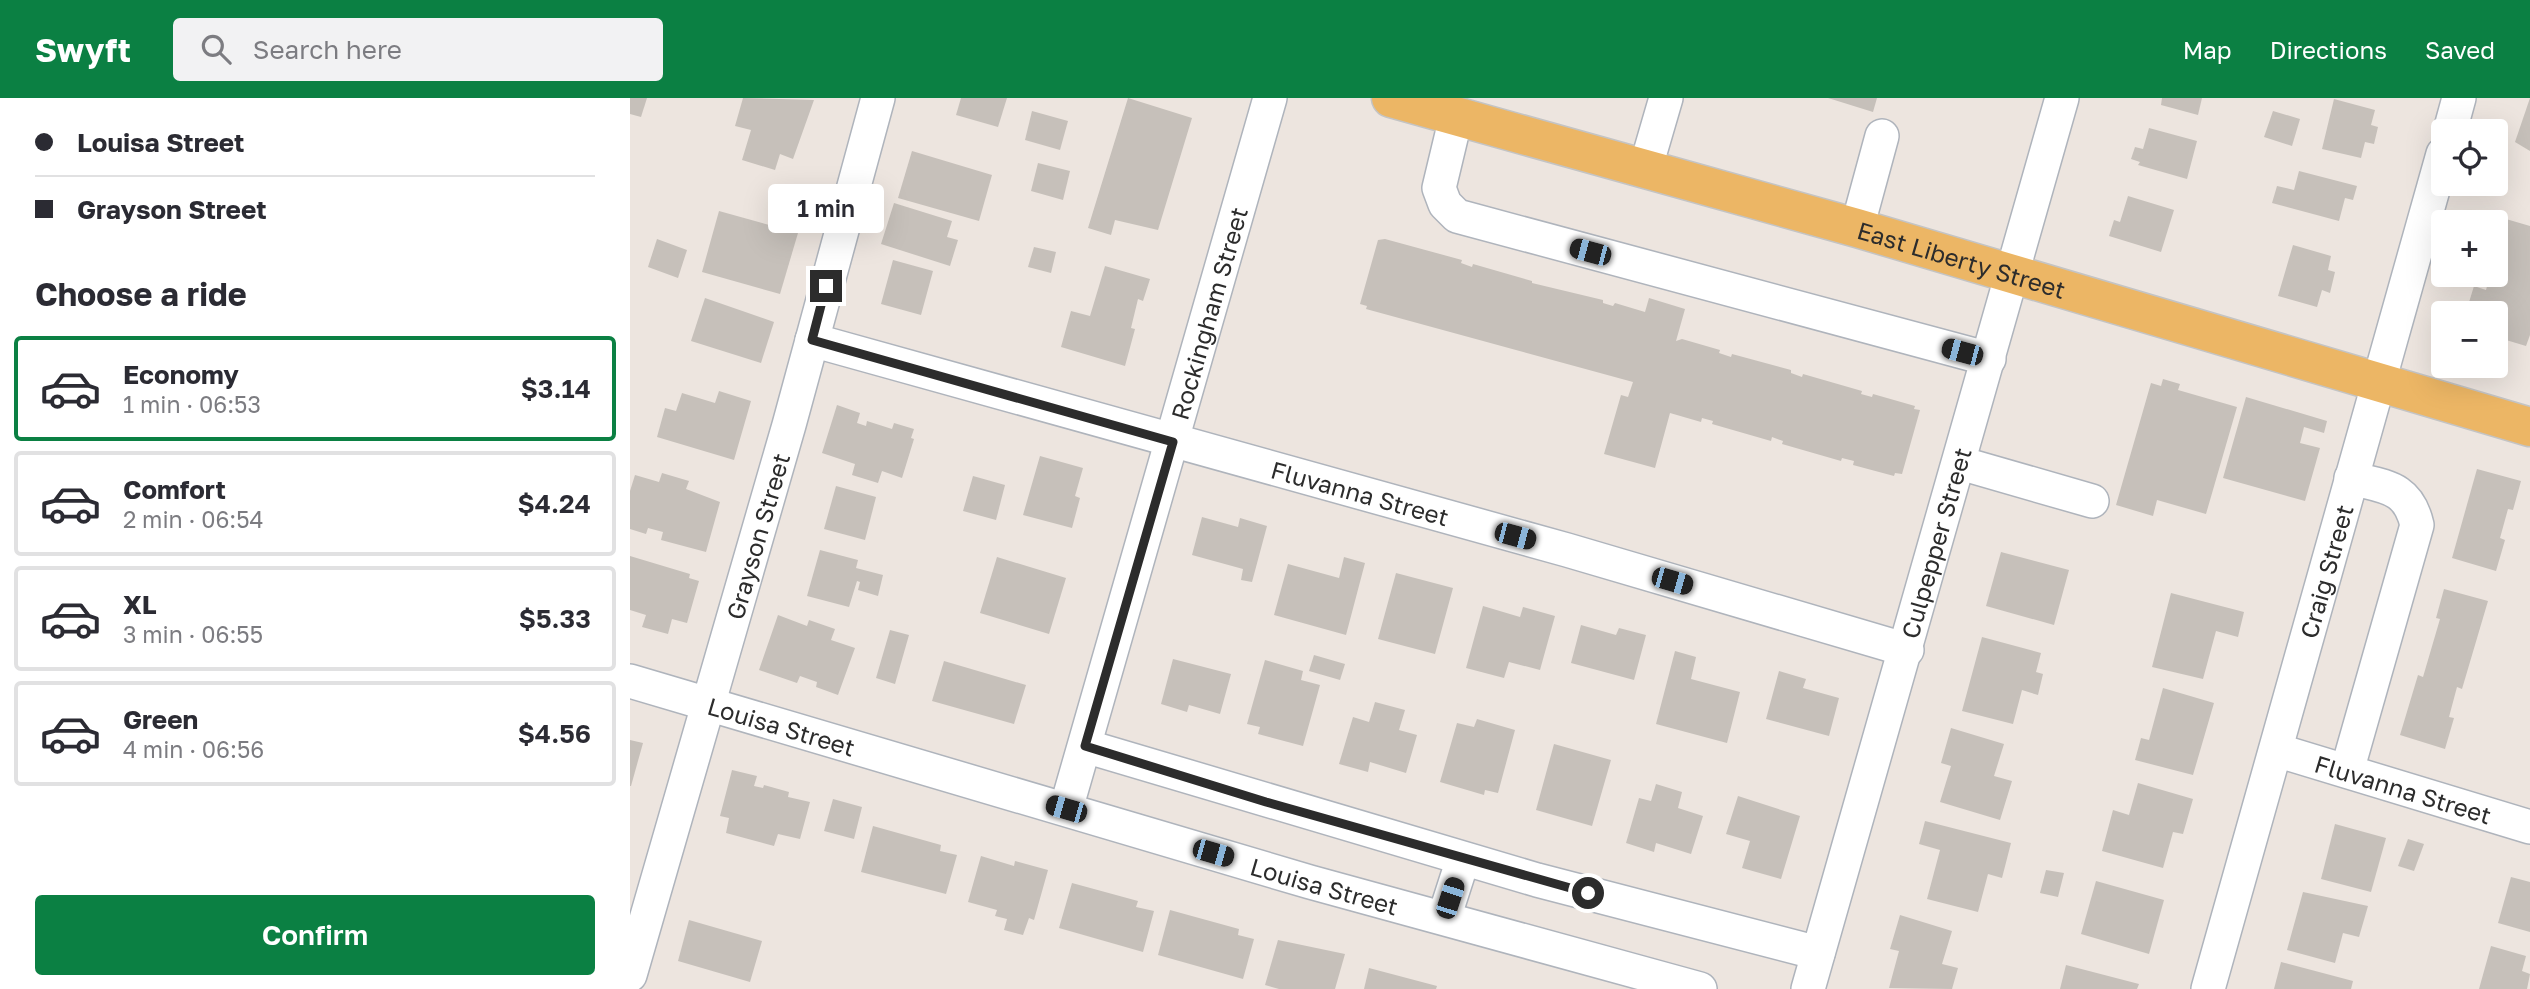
<!DOCTYPE html>
<html lang="en">
<head>
<meta charset="utf-8">
<style>
  body { margin:0; font-family:"Golos Text",sans-serif; background:#f2f2f3; color:#2b2b33; height:100vh; display:flex; flex-direction:column; font-size:26px; white-space:nowrap }
  * { box-sizing:border-box; margin:0 }
  p { font-size:23px; color:#7c7c81 }
  .icon { flex:none; width:38px; height:38px; fill:none; stroke:currentColor; stroke-width:2; stroke-linecap:round; stroke-linejoin:round }
  .map { position:relative; flex:1; overflow:hidden }
  .sheet { display:flex; flex-direction:column; background:#fff; width:630px }
  .sheet>* { flex:none }
  .banner { display:grid; align-content:center; height:154px; padding:0 35px; background:#fff }
  .fabs { position:absolute; left:1801px; top:21px; display:grid; gap:14px }
  .fabs a { display:grid; place-items:center; width:77px; height:77px; border-radius:7px; background:#fff; box-shadow:0 7px 28px #0002; font-size:35px }
  .end { position:absolute; width:32px; height:32px; margin:-16px; border:9px solid #2c2c2c; background:#fff; box-shadow:0 0 0 4px #fff }
  .from { border-radius:50% }
  .bubble { position:absolute; height:49px; border-radius:7px; background:#fff; box-shadow:0 7px 28px #0002; font-size:23px; font-weight:600; line-height:49px; text-align:center }
  .car { position:absolute; width:21px; height:42px; margin:-21px -10px; border-radius:9px; box-shadow:0 0 5px 2px #0007; background:linear-gradient(#222 24%,#8ab4d8 0 40%,#222 0 76%,#8ab4d8 0 86%,#222 0) }
  .banner b { display:flex; align-items:center; gap:24px; height:66px; font-size:26px }
  .banner b+b { border-top:2px solid #e1e1e2 }
  .banner i { width:18px; height:18px; background:#2b2b33 }
  ul { padding:0; list-style:none }
  li { display:flex; align-items:center; gap:21px; height:105px; margin:0 14px 10px; padding:0 21px; border:4px solid #e1e1e2; border-radius:7px }
  li div { flex:1 }
  li b { display:block; font-size:26px }
  li em { font-style:normal; font-weight:600 }
  li.current { border-color:#0b8043 }
  li>.icon { width:63px; height:63px; stroke-width:1.5 }
  h2 { padding:0 35px; font-size:32px; line-height:84px }
  .button { display:flex; gap:14px; margin-top:auto; padding:14px 35px }
  .button a { flex:1; height:80px; border-radius:7px; background:#0b8043; color:#fff; font-size:28px; font-weight:600; line-height:80px; text-align:center }
  header { display:flex; align-items:center; gap:42px; box-sizing:border-box; height:98px; padding:0 35px; background:#0b8043; color:#fff }
  header strong { font-size:33px }
  nav { display:flex; gap:38px; margin-inline-start:auto; font-size:24px }
  .search { width:490px; height:63px; background:#f2f2f3; display:flex; align-items:center; gap:18px; box-sizing:border-box; padding:0 24px; border-radius:7px; color:#7c7c81; font-size:26px }
  main { display:flex; flex:1; min-height:0 }
  .map>svg:first-child { display:block }
</style>
</head>
<body>
<header>
<strong>Swyft</strong>
<div class="search"><svg class="icon" aria-label="search" viewBox="0 0 24 24"><circle cx="10" cy="10" r="6"/><path d="M15 15l6 6"/></svg>Search here</div>
<nav><a>Map</a><a>Directions</a><a>Saved</a></nav>
</header>
<main>
<section class="sheet">
<div class="banner">
<b><i class="from"></i>Louisa Street</b>
<b><i></i>Grayson Street</b>
</div>
<h2>Choose a ride</h2>
<ul>
<li class="current"><svg class="icon" aria-label="car" viewBox="0 0 24 24"><path d="M5 17H2v-5l4-1 3-4h7l3 4 3 1v5h-3M9 17h6M6 11h13"/><circle cx="7" cy="17" r="2"/><circle cx="17" cy="17" r="2"/></svg><div><b>Economy</b><p>1 min · 06:53</p></div><em>$3.14</em></li>
<li><svg class="icon" aria-label="car" viewBox="0 0 24 24"><path d="M5 17H2v-5l4-1 3-4h7l3 4 3 1v5h-3M9 17h6M6 11h13"/><circle cx="7" cy="17" r="2"/><circle cx="17" cy="17" r="2"/></svg><div><b>Comfort</b><p>2 min · 06:54</p></div><em>$4.24</em></li>
<li><svg class="icon" aria-label="car" viewBox="0 0 24 24"><path d="M5 17H2v-5l4-1 3-4h7l3 4 3 1v5h-3M9 17h6M6 11h13"/><circle cx="7" cy="17" r="2"/><circle cx="17" cy="17" r="2"/></svg><div><b>XL</b><p>3 min · 06:55</p></div><em>$5.33</em></li>
<li><svg class="icon" aria-label="car" viewBox="0 0 24 24"><path d="M5 17H2v-5l4-1 3-4h7l3 4 3 1v5h-3M9 17h6M6 11h13"/><circle cx="7" cy="17" r="2"/><circle cx="17" cy="17" r="2"/></svg><div><b>Green</b><p>4 min · 06:56</p></div><em>$4.56</em></li>
</ul>
<div class="button"><a>Confirm</a></div>
</section>
<div class="map">
<svg width="1900" height="891" viewBox="0 0 1900 891">
  <rect width="100%" height="100%" fill="#ede5df"/>
  <!-- building -->
  <g fill="#c6c0ba">
    <polygon points="0,0 17,0 11,19 0,16"/>
    <polygon points="113,0 184,2 163,61 150,56 145,72 112,62 121,32 105,28"/>
    <polygon points="331,0 377,0 368,29 326,17"/>
    <polygon points="498,0 562,20 528,132 485,122 481,137 458,130"/>
    <polygon points="1198,0 1247,0 1243,14"/>
    <polygon points="1532,0 1572,0 1568,17 1531,7"/>
    <polygon points="1900,0 1900,53 1885,44"/>
    <polygon points="1704,1 1745,12 1741,27 1748,29 1744,46 1735,44 1731,60 1692,51"/>
    <polygon points="402,13 438,23 430,52 395,42"/>
    <polygon points="1643,13 1670,21 1662,48 1634,39"/>
    <polygon points="1519,30 1567,43 1557,81 1508,67 1510,64 1501,61 1505,49 1513,51"/>
    <polygon points="282,53 362,77 349,123 268,100"/>
    <polygon points="408,65 440,73 433,102 401,93"/>
    <polygon points="1669,73 1727,88 1723,102 1715,100 1709,123 1642,105 1647,88 1664,92"/>
    <polygon points="1498,98 1544,112 1531,154 1479,138 1484,122 1490,124"/>
    <polygon points="264,105 322,123 317,139 328,142 320,168 251,146"/>
    <polygon points="89,113 168,135 150,196 72,174"/>
    <polygon points="1876,121 1900,128 1900,237 1896,248 1866,239 1866,215 1836,214 1844,188 1856,192 1860,177 1866,177 1866,136 1871,137"/>
    <polygon points="27,141 57,152 48,180 18,169"/>
    <polygon points="755,141 832,162 831,165 842,169 843,166 902,183 902,185 973,202 973,205 983,208 985,205 1015,214 1019,200 1055,211 1046,243 1052,241 1090,252 1089,255 1101,259 1102,256 1161,272 1161,275 1172,279 1173,276 1232,293 1231,296 1242,299 1243,296 1285,308 1284,311 1290,312 1272,376 1265,375 1264,378 1223,367 1224,363 1212,360 1211,363 1152,346 1153,343 1142,339 1141,343 1082,326 1083,323 1072,320 1071,324 1040,315 1025,370 974,356 991,297 998,299 1003,284 736,211 737,208 730,206 748,142"/>
    <polygon points="1663,147 1701,158 1698,172 1705,174 1700,195 1692,192 1687,209 1648,198"/>
    <polygon points="404,149 426,154 421,175 398,169"/>
    <polygon points="263,162 303,173 291,217 251,206"/>
    <polygon points="475,168 520,181 513,203 508,201 501,230 505,231 495,268 431,249 441,213 460,218"/>
    <polygon points="75,200 144,224 131,265 61,243"/>
    <polygon points="1533,281 1550,286 1548,292 1607,309 1576,416 1527,402 1523,418 1486,407 1521,285 1531,288"/>
    <polygon points="89,293 121,303 104,362 27,339 35,310 46,313 52,295 85,305"/>
    <polygon points="1616,299 1697,323 1694,335 1674,329 1670,345 1690,350 1675,403 1593,380"/>
    <polygon points="207,307 230,315 227,325 236,328 237,323 262,331 264,325 284,331 281,340 284,341 272,380 252,373 248,385 222,377 225,366 192,355"/>
    <polygon points="410,358 453,370 445,398 450,400 442,430 393,417"/>
    <polygon points="1847,371 1891,383 1883,412 1878,411 1870,440 1875,442 1866,473 1822,460"/>
    <polygon points="32,375 59,383 56,391 90,404 76,454 31,442 33,434 18,430 16,436 0,431 0,393 5,377 29,384"/>
    <polygon points="343,378 375,387 366,422 333,413"/>
    <polygon points="206,388 246,399 235,442 194,431"/>
    <polygon points="572,419 608,429 610,420 637,428 622,484 611,482 613,471 562,457"/>
    <polygon points="190,452 228,462 226,470 253,477 248,498 228,492 230,484 227,483 219,509 177,498"/>
    <polygon points="1371,454 1439,472 1424,527 1356,508"/>
    <polygon points="0,458 60,476 59,480 69,483 57,525 42,521 38,536 12,529 16,517 0,512"/>
    <polygon points="367,459 436,480 419,536 350,515"/>
    <polygon points="714,459 735,465 716,537 644,517 658,466 709,480"/>
    <polygon points="766,475 823,490 805,556 748,541"/>
    <polygon points="1814,491 1858,503 1832,591 1827,589 1819,619 1824,620 1815,651 1770,637 1788,577 1793,579 1810,521 1806,520"/>
    <polygon points="1541,495 1614,514 1608,539 1586,533 1573,581 1522,569"/>
    <polygon points="853,508 890,519 893,509 925,518 910,572 879,564 874,580 836,570"/>
    <polygon points="148,517 177,528 179,522 205,531 201,542 225,550 208,597 186,589 187,584 170,578 167,585 129,572"/>
    <polygon points="951,527 986,537 989,530 1016,537 1004,582 941,565"/>
    <polygon points="260,532 279,537 265,586 246,580"/>
    <polygon points="1352,539 1411,555 1406,574 1413,576 1408,597 1392,592 1383,626 1332,613"/>
    <polygon points="1045,553 1066,559 1061,581 1110,594 1097,645 1026,626"/>
    <polygon points="684,557 715,566 710,582 679,573"/>
    <polygon points="543,561 601,576 590,616 559,607 557,614 531,606"/>
    <polygon points="635,562 673,573 671,582 690,587 673,648 628,636 630,629 617,626"/>
    <polygon points="314,563 396,587 384,626 302,603"/>
    <polygon points="1149,573 1176,581 1173,590 1209,600 1199,638 1136,621"/>
    <polygon points="1533,590 1584,605 1563,677 1505,662 1511,640 1519,642"/>
    <polygon points="745,604 775,612 769,632 787,637 776,675 740,664 738,674 709,666 723,619 739,624"/>
    <polygon points="847,621 885,632 868,695 855,692 854,697 810,684 827,625 844,629"/>
    <polygon points="1321,630 1374,646 1364,678 1382,683 1370,722 1310,704 1321,668 1311,665"/>
    <polygon points="0,642 13,645 1,688 0,688"/>
    <polygon points="924,646 981,662 962,728 906,712"/>
    <polygon points="102,672 127,678 124,688 133,690 134,687 159,694 158,699 180,704 170,741 148,736 144,748 96,735 99,720 90,718"/>
    <polygon points="1508,685 1563,701 1553,736 1543,734 1533,770 1472,753 1483,712 1499,717"/>
    <polygon points="1026,686 1052,694 1048,710 1073,718 1061,756 1026,745 1024,754 996,745 1009,700 1021,703"/>
    <polygon points="1108,698 1170,718 1151,781 1112,770 1120,743 1096,736"/>
    <polygon points="203,701 232,709 224,741 194,733"/>
    <polygon points="1295,723 1381,745 1372,780 1358,776 1348,814 1297,801 1310,752 1289,746"/>
    <polygon points="1705,726 1756,740 1741,794 1691,781"/>
    <polygon points="243,728 311,747 310,753 327,757 316,796 231,774"/>
    <polygon points="1778,741 1794,746 1784,773 1768,768"/>
    <polygon points="351,758 384,768 385,763 418,772 404,822 399,820 393,837 374,832 377,821 365,818 367,812 338,804"/>
    <polygon points="1416,772 1434,775 1428,799 1410,795"/>
    <polygon points="1881,779 1900,784 1900,834 1868,825"/>
    <polygon points="1466,783 1534,802 1519,856 1451,836"/>
    <polygon points="442,785 508,803 506,809 524,813 513,854 429,830"/>
    <polygon points="1673,794 1738,808 1729,839 1713,835 1705,865 1657,852"/>
    <polygon points="540,812 609,831 608,837 624,841 613,881 528,857"/>
    <polygon points="1270,817 1322,833 1312,866 1328,870 1322,891 1259,890 1269,853 1260,851"/>
    <polygon points="59,822 132,843 120,884 48,863"/>
    <polygon points="648,842 715,856 705,891 649,891 635,887"/>
    <polygon points="1861,848 1896,858 1892,873 1900,876 1897,891 1849,891"/>
    <polygon points="1651,864 1723,883 1721,891 1644,891"/>
    <polygon points="1436,867 1509,886 1507,891 1430,891"/>
    <polygon points="739,870 807,888 806,891 734,891"/>
  </g>
  <g fill="none" stroke-linecap="round" stroke-linejoin="round">
    <!-- minor casing -->
    <g stroke="#afb4bc" stroke-width="36">
      <g id="minor">
        <polyline points="826,19 809,90 815,106 827,118 1359,261"/>
        <polyline points="1820,33 1829,0"/>
        <polyline points="1015,72 1036,0"/>
        <polyline points="1227,130 1252,38"/>
        <path id="s1" d="M182 242 937 452 1277 552"/>
        <polyline points="1330,365 1462,403"/>
        <path id="s2" d="M0 583 680 784 1070 891"/>
        <polyline points="455,648 907,782 1188,855"/>
        <path id="s3" d="M1646 652 1900 729"/>
        <path d="M1717 673 1787 427C1778 388 1755 389 1721 380"/>
        <path id="s4" d="M436 711 640 0"/>
        <polyline points="814,820 833,761"/>
        <path id="s5" d="M0 877 159 327 248 0"/>
        <path id="s6" d="M1178 891 1432 0"/>
        <path id="s7" d="M1578 891 1813 56"/>
      </g>
    </g>
    <!-- major casing -->
    <g stroke="#c4c4c4" stroke-width="41">
      <g id="major">
        <path id="s8" d="M761 0 1227 130 1900 329"/>
      </g>
    </g>
    <!-- minor -->
    <use href="#minor" stroke="#fff" stroke-width="33"/>
    <!-- major -->
    <use href="#major" stroke="#ecb665" stroke-width="38"/>
  </g>
  <g fill="none" stroke-linecap="round" stroke-linejoin="round">
    <!-- route -->
    <polyline stroke="#2c2c2c" stroke-width="9" points="196,188 182,242 543,344 455,648 636,704 958,795"/>
  </g>
  <g text-anchor="middle" dominant-baseline="central" stroke-width="7" stroke-linejoin="round" paint-order="stroke">
    <!-- street labels -->
    <g font-size="24" fill="#2c2c2c" stroke="#fff">
      <text stroke="none"><textPath href="#s8" startOffset="593">East Liberty Street</textPath></text>
      <text stroke="none"><textPath href="#s4" startOffset="516">Rockingham Street</textPath></text>
      <text stroke="none"><textPath href="#s1" startOffset="569">Fluvanna Street</textPath></text>
      <text stroke="none"><textPath href="#s5" startOffset="457">Grayson Street</textPath></text>
      <text stroke="none"><textPath href="#s6" startOffset="464">Culpepper Street</textPath></text>
      <text stroke="none"><textPath href="#s7" startOffset="434">Craig Street</textPath></text>
      <text stroke="none"><textPath href="#s2" startOffset="158">Louisa Street</textPath></text>
      <text stroke="none"><textPath href="#s3" startOffset="133">Fluvanna Street</textPath></text>
      <text stroke="none"><textPath href="#s2" startOffset="724">Louisa Street</textPath></text>
    </g>
  </g>
</svg>
<div class="fabs">
<a><svg class="icon" aria-label="locate" viewBox="0 0 24 24"><circle cx="12" cy="12" r="6"/><path d="M12 2v4M12 18v4M2 12h4M18 12h4"/></svg></a>
<a>+</a>
<a>−</a>
</div>
<i class="end from" style="left:958px;top:795px"></i>
<i class="end" style="left:196px;top:188px"></i>
<div class="bubble" style="left:138px;top:86px;width:116px">1 min</div>
<i class="car" style="left:960px;top:154px;rotate:285deg"></i>
<i class="car" style="left:1332px;top:254px;rotate:285deg"></i>
<i class="car" style="left:885px;top:438px;rotate:105deg"></i>
<i class="car" style="left:1042px;top:483px;rotate:106deg"></i>
<i class="car" style="left:436px;top:711px;rotate:286deg"></i>
<i class="car" style="left:583px;top:755px;rotate:106deg"></i>
<i class="car" style="left:820px;top:800px;rotate:18deg"></i>
</div>
</main>
</body>
</html>
